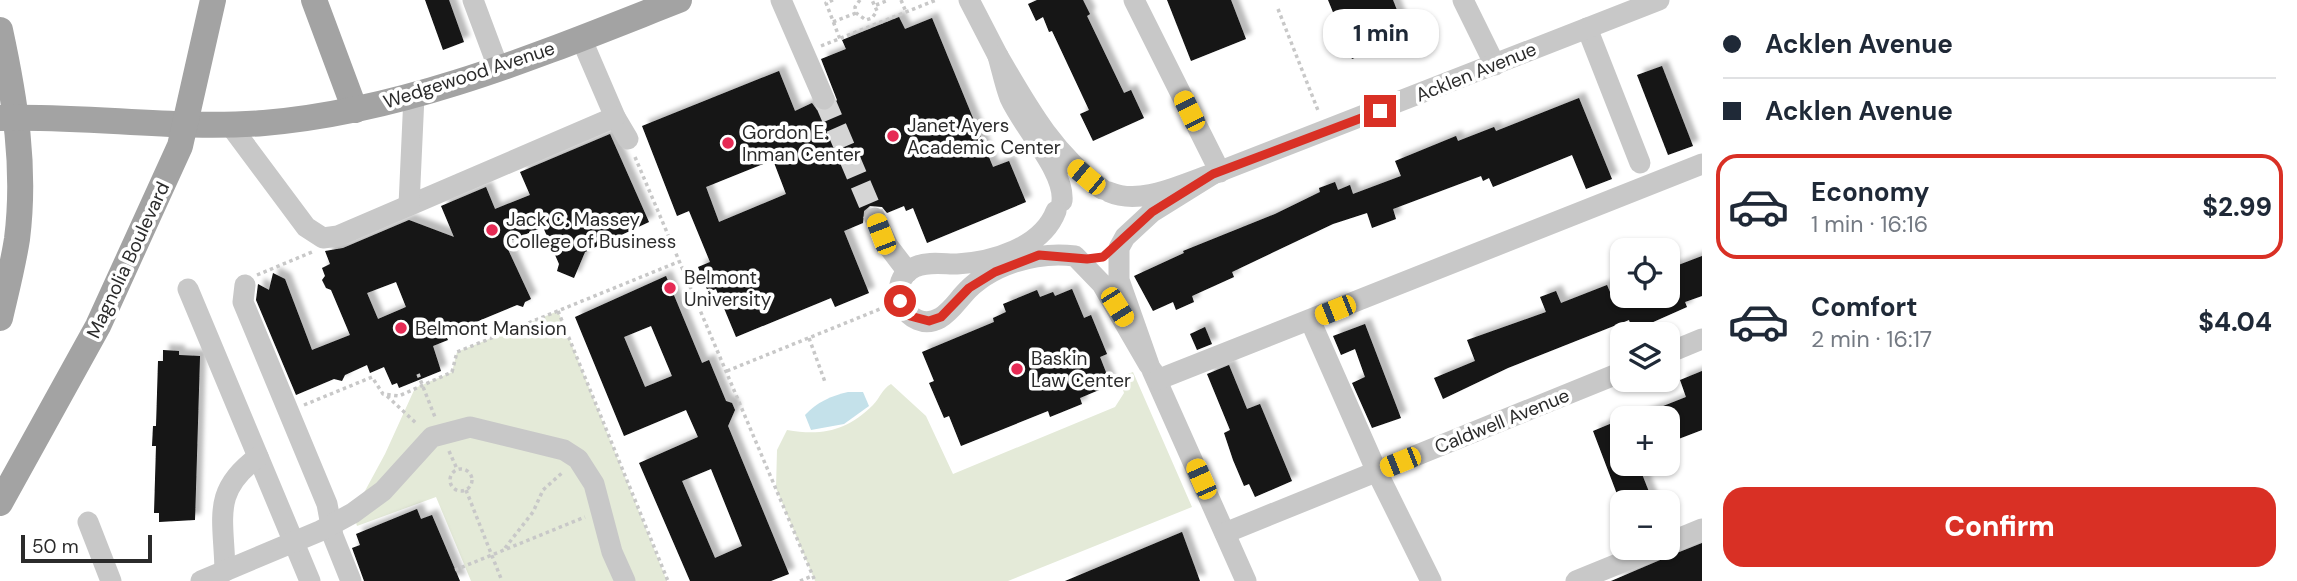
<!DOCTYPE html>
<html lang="en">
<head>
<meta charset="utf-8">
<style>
  body { margin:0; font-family:"DM Sans",sans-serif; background:#f6f6f7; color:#1f2937; height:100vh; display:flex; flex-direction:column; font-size:26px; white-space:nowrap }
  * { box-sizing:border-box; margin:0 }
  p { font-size:23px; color:#747a83 }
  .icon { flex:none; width:38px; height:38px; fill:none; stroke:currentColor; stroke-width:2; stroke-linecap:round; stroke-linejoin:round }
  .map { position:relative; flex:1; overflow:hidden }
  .drawer { display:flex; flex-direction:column; background:#fff; width:595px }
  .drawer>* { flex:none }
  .hud { display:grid; align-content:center; height:154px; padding:0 21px; background:#fff }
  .tools { position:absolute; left:1610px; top:238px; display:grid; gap:14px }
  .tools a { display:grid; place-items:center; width:70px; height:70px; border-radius:14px; background:#fff; box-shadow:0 2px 5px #0004; font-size:35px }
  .scale { position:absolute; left:21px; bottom:18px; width:131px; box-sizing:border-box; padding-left:7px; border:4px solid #2b2b2b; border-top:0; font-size:19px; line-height:24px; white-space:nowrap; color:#2b2b2b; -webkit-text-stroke:5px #fff; paint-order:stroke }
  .end { position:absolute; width:32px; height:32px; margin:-16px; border:9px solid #d93025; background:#fff; box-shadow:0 0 0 4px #fff }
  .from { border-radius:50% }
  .bubble { position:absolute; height:49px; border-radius:21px; background:#fff; box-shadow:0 2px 5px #0004; font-size:23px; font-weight:800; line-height:49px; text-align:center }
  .car { position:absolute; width:21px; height:42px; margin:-21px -10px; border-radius:9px; box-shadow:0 0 5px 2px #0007; background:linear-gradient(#f5c518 24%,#345 0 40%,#f5c518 0 76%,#345 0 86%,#f5c518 0) }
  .hud b { display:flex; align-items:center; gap:24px; height:66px; font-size:26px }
  .hud b+b { border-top:2px solid #e0e1e3 }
  .hud i { width:18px; height:18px; background:#1f2937 }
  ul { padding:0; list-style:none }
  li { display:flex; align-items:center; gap:21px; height:105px; margin:0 14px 10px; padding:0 7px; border:4px solid transparent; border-radius:21px }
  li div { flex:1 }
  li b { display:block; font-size:26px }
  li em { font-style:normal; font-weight:800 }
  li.active { border-color:#d93025 }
  li>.icon { width:63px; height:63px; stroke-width:1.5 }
  .primary-button { display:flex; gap:14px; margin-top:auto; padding:14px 21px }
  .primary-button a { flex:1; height:80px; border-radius:21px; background:#d93025; color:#fff; font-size:28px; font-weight:800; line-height:80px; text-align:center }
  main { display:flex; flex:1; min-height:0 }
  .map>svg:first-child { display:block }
</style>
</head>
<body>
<main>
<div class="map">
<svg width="1702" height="581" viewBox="0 0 1702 581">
  <defs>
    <filter id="shadow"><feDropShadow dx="6" dy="-6" stdDeviation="2" flood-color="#0004"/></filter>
  </defs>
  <rect width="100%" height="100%" fill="#fff"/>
  <!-- green -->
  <g fill="#e4ead8">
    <polygon points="558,311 667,581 471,581 436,497 357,526 353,513 385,454 415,388 452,372 457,352"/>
    <path d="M1133 372 1192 507 1008 581H815L776 488 777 450 787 430C822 436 847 431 873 405 880 398 882 389 891 384L926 416 953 474 1115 407 1124 393 1119 377Z"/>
  </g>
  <!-- water -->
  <path fill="#c4e1ea" d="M848 392H863L869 406 844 424 811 430 805 415C817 402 831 396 848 392Z"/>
  <!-- building -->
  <g fill="#121212" fill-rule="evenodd" filter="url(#shadow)">
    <polygon points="425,0 449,0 464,42 443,50"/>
    <polygon points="1037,0 1083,0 1090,14 1087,16 1124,93 1131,90 1144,118 1093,141 1080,114 1089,110 1052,31 1049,32 1043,17 1036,21 1028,4"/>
    <polygon points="1167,0 1231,0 1246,39 1191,61"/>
    <polygon points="1328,0 1393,0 1407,36 1352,59"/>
    <path d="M899 17 905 29 932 18 993 167 1009 161 1026 202 927 243 913 208 906 211 904 206 887 213 882 207 870 206 864 211 863 223 844 231 869 293 835 307 831 298 736 337 716 289 708 292 698 267 710 262 689 211 677 216 642 126 779 71 795 111 812 103 817 110 829 111 837 100 821 59 846 49 842 40ZM773 160 786 194 719 222 706 187Z"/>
    <polygon points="1662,66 1693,146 1668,155 1637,75"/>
    <polygon points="1579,98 1612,179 1586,189 1572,155 1493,187 1489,178 1483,181 1481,176 1393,209 1396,219 1372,228 1367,213 1333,224 1232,272 1234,277 1192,296 1194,302 1176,310 1173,302 1153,311 1134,276 1184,253 1183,251 1275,214 1320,192 1319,188 1335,182 1338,190 1350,185 1353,194 1401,176 1395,161 1456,136 1458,141 1494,127 1496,131"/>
    <path d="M610 134 649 222 585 252 574 278 557 271 559 264 543 227 505 243 531 299 525 302 523 307 517 305 476 322 473 328 468 326 445 334 448 340 433 346 441 371 399 388 397 383 392 385 384 367 370 373 367 365 345 375 342 381 334 379 296 395 256 300 258 284 269 290 273 273 285 279 312 350 350 335 331 290 326 288 322 280 325 276 322 268 330 264 325 251 343 248 409 220 454 237 441 206 486 187 495 209 530 195 520 172ZM396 282 406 307 378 319 367 293Z"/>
    <polygon points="1702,256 1702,296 1685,302 1687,307 1633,331 1629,320 1508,368 1443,399 1434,378 1475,361 1467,340 1546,312 1540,297 1556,291 1561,303 1607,285 1610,292 1622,287 1622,296 1668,296 1668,269"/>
    <path d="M666 276 702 363 709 360 726 401 732 403 735 410 728 426 789 574 771 581H690L639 463 698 437 686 410 624 436 575 317ZM651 326 672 376 645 387 624 337ZM711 469 742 546 715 558 682 481Z"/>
    <polygon points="1072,289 1084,318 1091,315 1107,354 1100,357 1111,385 1080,398 1082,404 1050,417 1048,411 961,446 949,416 944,418 929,383 934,381 922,352 994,322 993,318 1006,312 1003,304 1037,290 1040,297 1053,292 1055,296"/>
    <polygon points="1365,324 1401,418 1372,428 1352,383 1365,377 1355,349 1341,355 1333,336"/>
    <polygon points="1205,327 1212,344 1197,350 1190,334"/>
    <polygon points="163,350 179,351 179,355 200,356 195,520 159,522 159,513 154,513 156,446 152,446 153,426 156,426 158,361 163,361"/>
    <polygon points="1229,365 1247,409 1260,404 1292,481 1255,497 1249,484 1244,486 1233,460 1224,433 1230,430 1207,374"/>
    <polygon points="1702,371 1702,430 1668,443 1668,418 1633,418 1686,397 1680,380"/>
    <polygon points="1622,419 1622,464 1638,464 1653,502 1620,502 1593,431"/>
    <polygon points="417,509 421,519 432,515 460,581 364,581 352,548 360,545 356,534"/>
    <polygon points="1182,532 1200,581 1065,581"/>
    <polygon points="1702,543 1702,581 1611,581 1672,555"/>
  </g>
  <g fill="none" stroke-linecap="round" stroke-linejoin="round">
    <!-- minor-tunnel -->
    <polyline stroke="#d5d5d5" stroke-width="21" stroke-dasharray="21 10" stroke-linecap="butt" points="824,99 875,218"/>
    <!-- path -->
    <g stroke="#c8c8c8" stroke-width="3.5" stroke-dasharray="3.5 3.5" stroke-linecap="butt">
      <polyline points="833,0 826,3 840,39"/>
      <polyline points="860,0 855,7 856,13 866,20 872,18 877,11 872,0"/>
      <polyline points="901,0 906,12"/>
      <polyline points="876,5 889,0"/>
      <polyline points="1278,9 1319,113"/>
      <polyline points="833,22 856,13"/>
      <polyline points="821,46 936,0"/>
      <polyline points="635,157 815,581"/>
      <polyline points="257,275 312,252"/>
      <polyline points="558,311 668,581"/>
      <polyline points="809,338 825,382"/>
      <polyline points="727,371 885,307"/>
      <polyline points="418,374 435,417"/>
      <polyline points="387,396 417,424"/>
      <polyline points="304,405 372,377 383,394 399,396 452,372 457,352 678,262"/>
      <polyline points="449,451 457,469"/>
      <circle cx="461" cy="480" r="11"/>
      <polyline points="466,490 502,581"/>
      <polyline points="505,548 533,512 543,490 563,472"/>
      <polyline points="455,570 585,517"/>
      <polyline points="800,581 812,576"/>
    </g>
    <!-- minor -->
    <g stroke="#c8c8c8" stroke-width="21">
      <polyline points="473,0 498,67"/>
      <polyline points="781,0 824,99"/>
      <polyline points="969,0 998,56"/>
      <polyline points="1134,0 1220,172"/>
      <polyline points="1463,0 1495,65"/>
      <polyline points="1587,28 1640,163"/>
      <polyline points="581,38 615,117 628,139"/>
      <polyline points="230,125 306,227 323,238 338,236 615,117"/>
      <polyline points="1213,174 1659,0"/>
      <path d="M1062 201C1065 171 1024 129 1010 98 1005 85 1002 70 998 56 1027 106 1053 154 1102 189"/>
      <polyline points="409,205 414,96"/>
      <path d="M1056 211C1042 248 992 262 957 264 944 264 927 261 915 267 881 283 908 336 940 318 950 312 956 303 963 295 989 265 1036 251 1075 256L1102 284 1149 365 1119 280V248L1125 237 1152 212 1213 174C1182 184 1141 206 1109 192"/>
      <polyline points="875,218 888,246 908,272"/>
      <polyline points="245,285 243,302 327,504 333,536 351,581"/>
      <polyline points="188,289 310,581"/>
      <polyline points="1310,320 1377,472 1431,581"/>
      <polyline points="1668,353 1702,339"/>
      <polyline points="1152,370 1246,581"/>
      <polyline points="1157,380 1702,164"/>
      <polyline points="88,522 111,581"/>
      <polyline points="1225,533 1622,372"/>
      <polyline points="1668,543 1702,529"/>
      <path d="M225 571C224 518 211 491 258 457"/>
      <polyline points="201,581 320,531 353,513 383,491 432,437 470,427 564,450 578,459 594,484 612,552 625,581"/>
      <polyline points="1576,581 1657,548"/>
    </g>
    <!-- major -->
    <g stroke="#a3a3a3" stroke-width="26">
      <polyline points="314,0 355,110"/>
      <path d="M0 30C15 99 26 168 17 239 13 265 6 292 0 318"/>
      <path d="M0 118C88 115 177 130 264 123 408 111 546 52 679 0"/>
      <polyline points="0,503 98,326 180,146 213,0"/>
    </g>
  </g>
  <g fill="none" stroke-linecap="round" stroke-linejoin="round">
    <!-- route -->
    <polyline stroke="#d93025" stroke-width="9" points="900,301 910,316 929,321 941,317 969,288 995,272 1039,255 1087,259 1103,257 1152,212 1213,174 1380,111"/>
  </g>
  <!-- markers -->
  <g fill="#e62a54" stroke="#fff" stroke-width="2.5">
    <circle cx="893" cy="136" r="7"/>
    <circle cx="728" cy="143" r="7"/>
    <circle cx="492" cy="230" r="7"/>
    <circle cx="670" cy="288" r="7"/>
    <circle cx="401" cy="328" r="7"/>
    <circle cx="1017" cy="369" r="7"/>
  </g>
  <g text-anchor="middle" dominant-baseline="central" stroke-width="7" stroke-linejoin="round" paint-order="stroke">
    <!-- street labels -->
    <g font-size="19" fill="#2b2b2b" stroke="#fff">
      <text transform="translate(1476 72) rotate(-22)">Acklen Avenue</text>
      <text transform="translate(469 75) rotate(-18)">Wedgewood Avenue</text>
      <text transform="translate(128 260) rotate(-65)">Magnolia Boulevard</text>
      <text transform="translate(1502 421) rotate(-22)">Caldwell Avenue</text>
    </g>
    <!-- poi labels -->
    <g font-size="19" fill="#2b2b2b" stroke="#fff" text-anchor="start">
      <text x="907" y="125">Janet Ayers<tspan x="907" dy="22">Academic Center</tspan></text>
      <text x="742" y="132">Gordon E.<tspan x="742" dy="22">Inman Center</tspan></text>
      <text x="506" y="219">Jack C. Massey<tspan x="506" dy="22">College of Business</tspan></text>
      <text x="684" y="277">Belmont<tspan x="684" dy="22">University</tspan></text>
      <text x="415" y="328">Belmont Mansion</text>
      <text x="1031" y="358">Baskin<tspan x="1031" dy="22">Law Center</tspan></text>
    </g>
  </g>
</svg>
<div class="tools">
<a><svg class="icon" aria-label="locate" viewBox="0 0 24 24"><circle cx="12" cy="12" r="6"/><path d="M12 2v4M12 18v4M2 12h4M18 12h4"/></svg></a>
<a><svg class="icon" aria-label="layers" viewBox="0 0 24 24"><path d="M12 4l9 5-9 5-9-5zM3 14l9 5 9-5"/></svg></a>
<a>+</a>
<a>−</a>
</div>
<div class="scale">50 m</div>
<i class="end from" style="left:900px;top:301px"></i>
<i class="end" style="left:1380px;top:111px"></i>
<div class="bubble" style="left:1323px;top:9px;width:116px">1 min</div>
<i class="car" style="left:1189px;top:111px;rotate:334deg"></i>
<i class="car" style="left:1086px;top:177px;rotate:310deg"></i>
<i class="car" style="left:881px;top:234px;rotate:339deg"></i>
<i class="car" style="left:1117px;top:307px;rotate:148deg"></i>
<i class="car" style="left:1335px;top:310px;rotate:248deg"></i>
<i class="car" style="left:1400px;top:462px;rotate:248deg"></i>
<i class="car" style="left:1201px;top:479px;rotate:336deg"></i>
</div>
<section class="drawer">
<div class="hud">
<b><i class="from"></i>Acklen Avenue</b>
<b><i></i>Acklen Avenue</b>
</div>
<ul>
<li class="active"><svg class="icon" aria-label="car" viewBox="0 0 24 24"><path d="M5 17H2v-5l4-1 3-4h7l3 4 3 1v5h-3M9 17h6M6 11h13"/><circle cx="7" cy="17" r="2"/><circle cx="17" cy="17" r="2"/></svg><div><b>Economy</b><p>1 min · 16:16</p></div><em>$2.99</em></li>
<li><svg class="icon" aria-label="car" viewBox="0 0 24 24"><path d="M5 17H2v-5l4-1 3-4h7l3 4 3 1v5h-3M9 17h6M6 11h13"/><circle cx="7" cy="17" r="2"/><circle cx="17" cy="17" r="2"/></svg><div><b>Comfort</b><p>2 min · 16:17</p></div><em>$4.04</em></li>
</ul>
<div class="primary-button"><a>Confirm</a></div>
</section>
</main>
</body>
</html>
